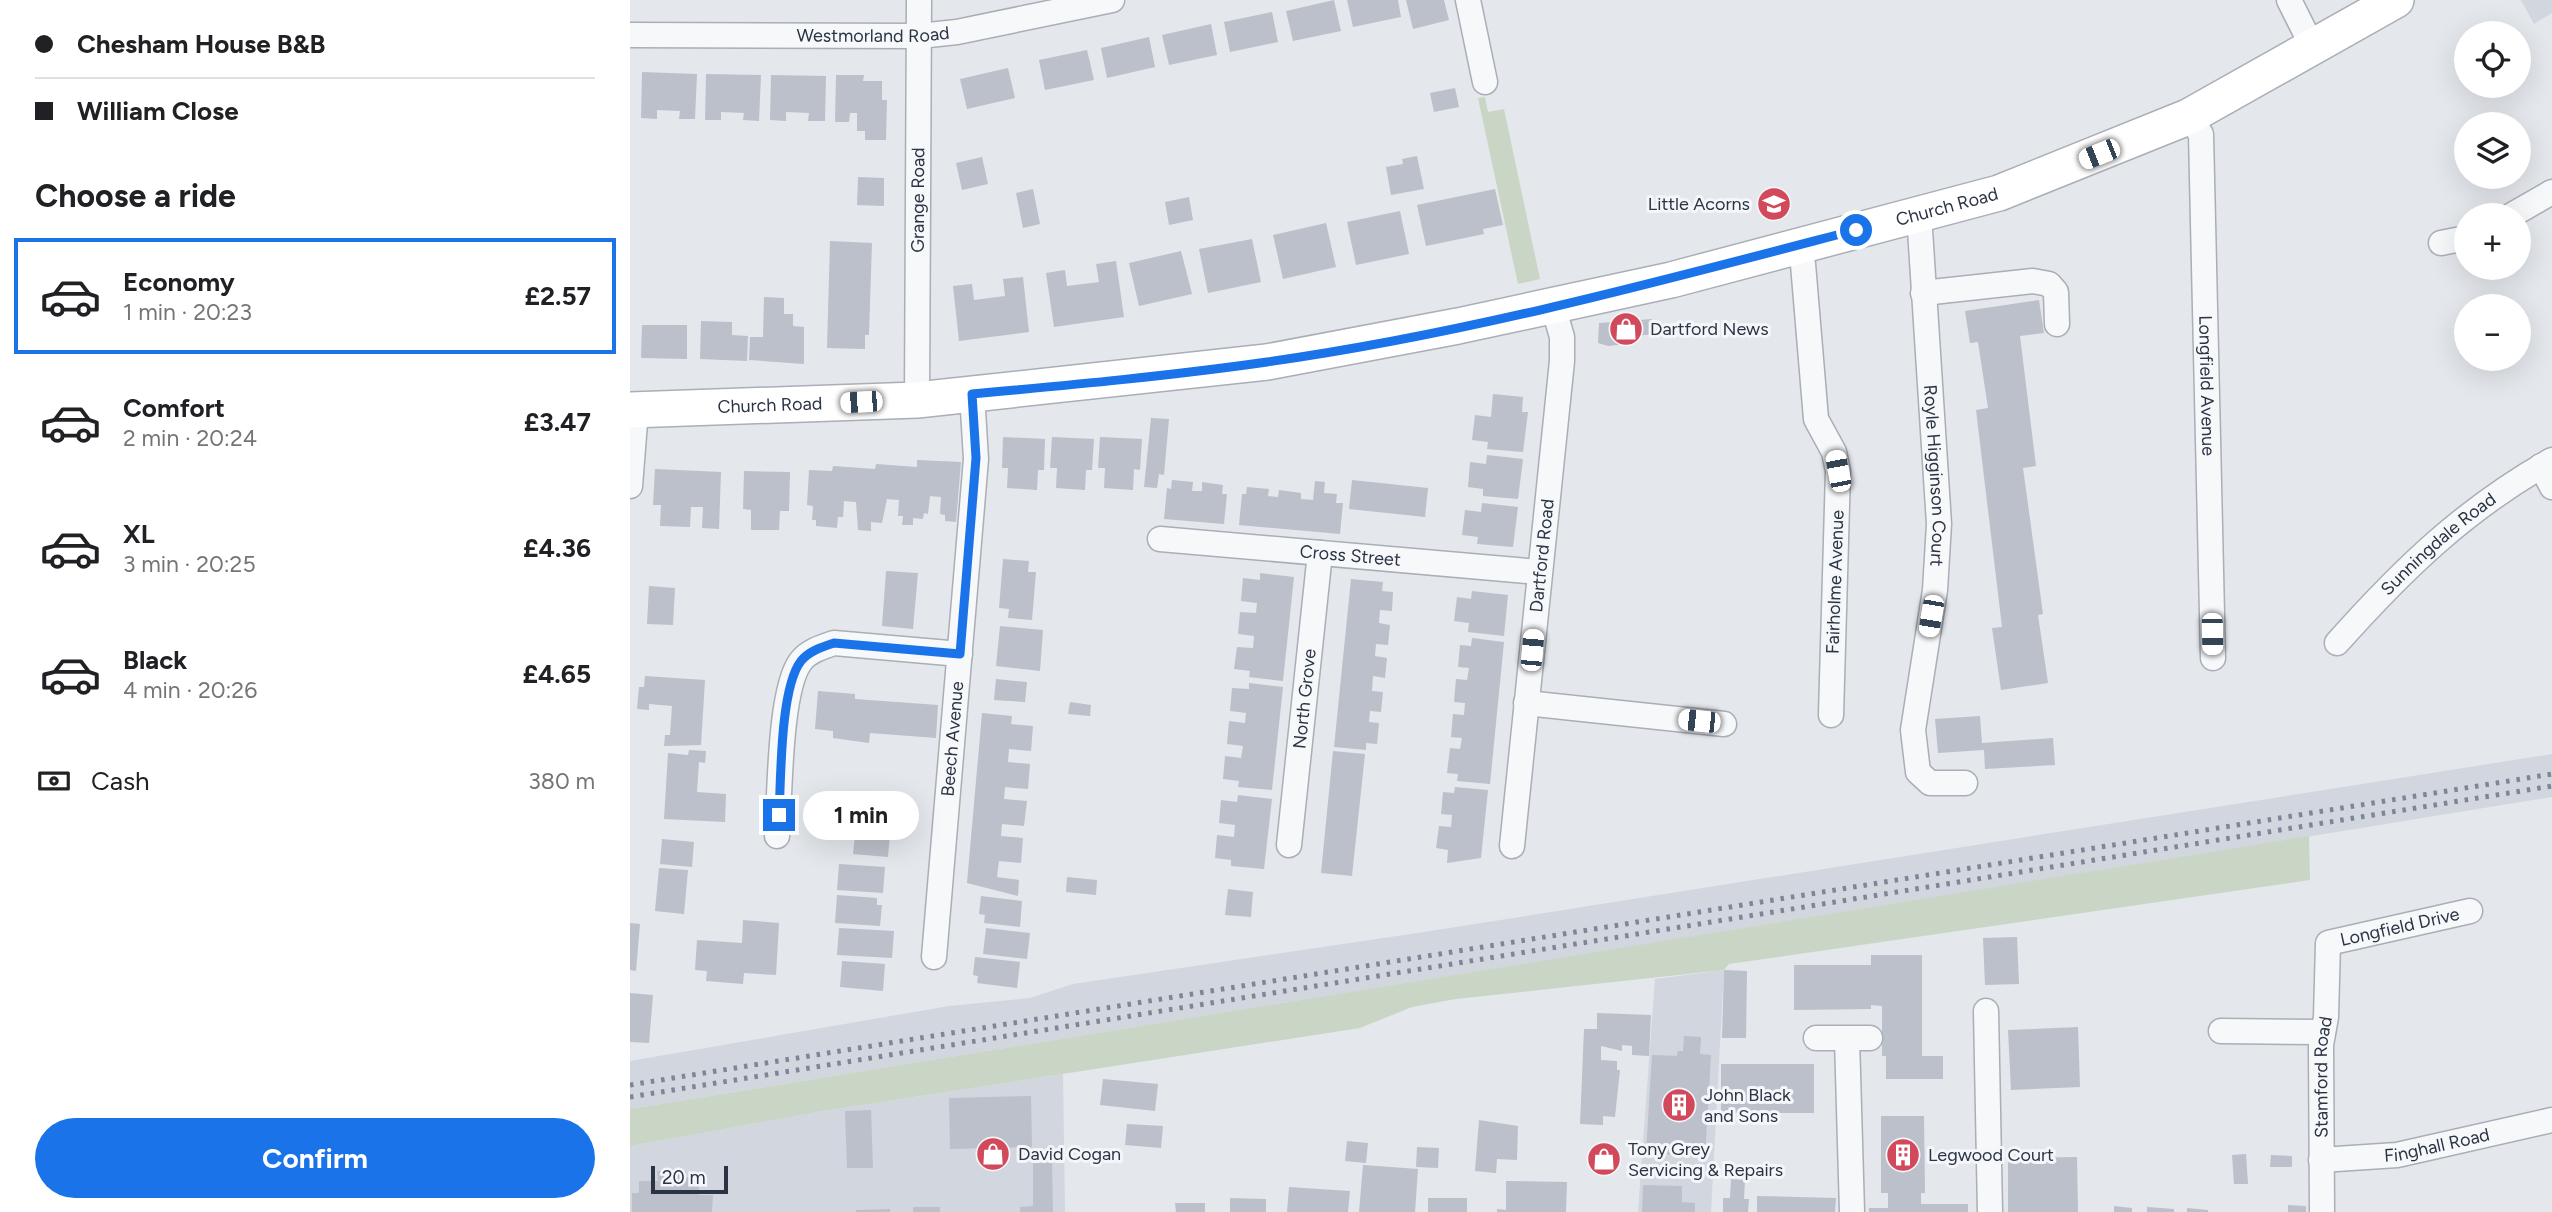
<!DOCTYPE html>
<html lang="en">
<head>
<meta charset="utf-8">
<style>
  body { margin:0; font-family:Figtree,sans-serif; background:#f6f6f6; color:#202124; height:100vh; display:flex; flex-direction:column; font-size:26px; white-space:nowrap }
  * { box-sizing:border-box; margin:0 }
  p { font-size:23px; color:#757577 }
  .icon { flex:none; width:38px; height:38px; fill:none; stroke:currentColor; stroke-width:2; stroke-linecap:round; stroke-linejoin:round }
  .map { position:relative; flex:1; overflow:hidden }
  .details { display:flex; flex-direction:column; background:#fff; width:630px }
  .details>* { flex:none }
  .hud { display:grid; align-content:center; height:154px; padding:0 35px; background:#fff }
  .buttons { position:absolute; left:1824px; top:21px; display:grid; gap:14px }
  .buttons a { display:grid; place-items:center; width:77px; height:77px; border-radius:50%; background:#fff; box-shadow:0 7px 28px #0002; font-size:35px }
  .scale { position:absolute; left:21px; bottom:18px; width:77px; box-sizing:border-box; padding-left:7px; border:4px solid #2b3445; border-top:0; font-size:19px; line-height:24px; white-space:nowrap; color:#2b3445; -webkit-text-stroke:5px #f4f6f9; paint-order:stroke }
  .end { position:absolute; width:32px; height:32px; margin:-16px; border:9px solid #1a73e8; background:#fff; box-shadow:0 0 0 4px #fff }
  .from { border-radius:50% }
  .bubble { position:absolute; height:49px; border-radius:24px; background:#fff; box-shadow:0 7px 28px #0002; font-size:23px; font-weight:700; line-height:49px; text-align:center }
  .car { position:absolute; width:21px; height:42px; margin:-21px -10px; border-radius:9px; box-shadow:0 0 5px 2px #0007; background:linear-gradient(#fff 24%,#345 0 40%,#fff 0 76%,#345 0 86%,#fff 0) }
  .hud b { display:flex; align-items:center; gap:24px; height:66px; font-size:26px }
  .hud b+b { border-top:2px solid #e0e0e0 }
  .hud i { width:18px; height:18px; background:#202124 }
  ul { padding:0; list-style:none }
  li { display:flex; align-items:center; gap:21px; height:116px; margin:0 14px 10px; padding:0 21px; border:4px solid transparent; border-radius:0px }
  li div { flex:1 }
  li b { display:block; font-size:26px }
  li em { font-style:normal; font-weight:700 }
  li.on { border-color:#1a73e8 }
  li>.icon { width:63px; height:63px; stroke-width:1.5 }
  h2 { padding:0 35px; font-size:32px; line-height:84px }
  .pay { display:flex; align-items:center; gap:18px; height:77px; padding:0 35px; font-size:26px }
  .pay p { margin-inline-start:auto }
  .primary-button { display:flex; gap:14px; margin-top:auto; padding:14px 35px }
  .primary-button a { flex:1; height:80px; border-radius:42px; background:#1a73e8; color:#fff; font-size:28px; font-weight:700; line-height:80px; text-align:center }
  main { display:flex; flex:1; min-height:0 }
  .map>svg:first-child { display:block }
</style>
</head>
<body>
<main>
<section class="details">
<div class="hud">
<b><i class="from"></i>Chesham House B&amp;B</b>
<b><i></i>William Close</b>
</div>
<h2>Choose a ride</h2>
<ul>
<li class="on"><svg class="icon" aria-label="car" viewBox="0 0 24 24"><path d="M5 17H2v-5l4-1 3-4h7l3 4 3 1v5h-3M9 17h6M6 11h13"/><circle cx="7" cy="17" r="2"/><circle cx="17" cy="17" r="2"/></svg><div><b>Economy</b><p>1 min · 20:23</p></div><em>£2.57</em></li>
<li><svg class="icon" aria-label="car" viewBox="0 0 24 24"><path d="M5 17H2v-5l4-1 3-4h7l3 4 3 1v5h-3M9 17h6M6 11h13"/><circle cx="7" cy="17" r="2"/><circle cx="17" cy="17" r="2"/></svg><div><b>Comfort</b><p>2 min · 20:24</p></div><em>£3.47</em></li>
<li><svg class="icon" aria-label="car" viewBox="0 0 24 24"><path d="M5 17H2v-5l4-1 3-4h7l3 4 3 1v5h-3M9 17h6M6 11h13"/><circle cx="7" cy="17" r="2"/><circle cx="17" cy="17" r="2"/></svg><div><b>XL</b><p>3 min · 20:25</p></div><em>£4.36</em></li>
<li><svg class="icon" aria-label="car" viewBox="0 0 24 24"><path d="M5 17H2v-5l4-1 3-4h7l3 4 3 1v5h-3M9 17h6M6 11h13"/><circle cx="7" cy="17" r="2"/><circle cx="17" cy="17" r="2"/></svg><div><b>Black</b><p>4 min · 20:26</p></div><em>£4.65</em></li>
</ul>
<div class="pay"><svg class="icon" aria-label="cash" viewBox="0 0 24 24"><path d="M3 7h18v10H3z"/><circle cx="12" cy="12" r="2"/></svg>Cash<p>380 m</p></div>
<div class="primary-button"><a>Confirm</a></div>
</section>
<div class="map">
<svg width="1922" height="1212" viewBox="0 0 1922 1212">
  <rect width="100%" height="100%" fill="#e4e7ec"/>
  <!-- built -->
  <g fill="#d2d6de">
    <polygon points="1891,0 1922,0 1922,13 1904,24"/>
    <polygon points="1922,754 1922,797 0,1109 0,1061 319,1006 400,998 443,984 794,932"/>
    <polygon points="1094,970 1081,1212 1008,1212 1025,979"/>
    <polygon points="433,1074 435,1212 0,1212 0,1146 187,1112"/>
  </g>
  <!-- green -->
  <g fill="#c9d6c5">
    <polygon points="855,97 858,112 874,109 910,279 888,284 848,98"/>
    <polygon points="1679,836 1680,880 1099,964 1094,970 826,999 782,1007 730,1028 187,1112 0,1146 0,1109"/>
  </g>
  <!-- building -->
  <g fill="#bbc0ca">
    <polygon points="704,0 711,31 663,41 656,11"/>
    <polygon points="717,0 768,0 771,17 723,27"/>
    <polygon points="776,0 814,0 819,20 783,29"/>
    <polygon points="642,12 648,42 600,52 594,22"/>
    <polygon points="581,24 587,55 539,65 532,35"/>
    <polygon points="519,37 525,67 477,78 471,48"/>
    <polygon points="457,50 464,80 415,90 409,60"/>
    <polygon points="378,68 385,98 337,109 330,79"/>
    <polygon points="12,72 67,74 65,119 49,119 50,111 27,110 27,119 11,118"/>
    <polygon points="76,74 131,75 129,121 113,120 114,113 91,112 91,120 75,120"/>
    <polygon points="141,75 196,76 195,121 178,121 179,113 156,112 156,121 140,120"/>
    <polygon points="206,75 234,75 233,81 252,81 252,100 257,100 256,140 235,140 235,131 227,131 227,113 220,113 219,122 205,122"/>
    <polygon points="825,88 829,107 804,112 800,93"/>
    <polygon points="787,156 794,189 761,195 756,167 773,164 772,159"/>
    <polygon points="352,157 358,184 332,190 326,163"/>
    <polygon points="228,177 254,178 254,206 227,205"/>
    <polygon points="403,189 410,224 393,228 386,193"/>
    <polygon points="865,189 873,225 853,229 854,234 796,246 787,205"/>
    <polygon points="559,197 563,220 539,225 535,202"/>
    <polygon points="770,211 779,254 726,265 717,222"/>
    <polygon points="696,223 706,267 653,279 643,235"/>
    <polygon points="622,239 631,282 578,293 569,249"/>
    <polygon points="200,241 242,243 239,335 235,335 235,349 197,348"/>
    <polygon points="551,251 562,294 509,306 499,263"/>
    <polygon points="486,261 494,317 424,327 416,273 435,270 437,286 469,282 466,264"/>
    <polygon points="393,277 399,332 329,341 323,286 342,284 344,300 375,296 373,279"/>
    <polygon points="134,297 154,298 154,314 163,314 163,326 174,327 174,364 119,360 120,337 133,337"/>
    <polygon points="1409,300 1414,333 1390,336 1406,466 1393,468 1413,614 1408,615 1418,683 1371,690 1362,628 1372,627 1346,410 1358,408 1348,342 1340,343 1335,311"/>
    <polygon points="1022,319 1024,334 1006,336 1007,343 978,346 968,343 969,323"/>
    <polygon points="71,321 102,322 102,335 118,336 117,361 70,359"/>
    <polygon points="12,325 57,325 57,359 11,358"/>
    <polygon points="863,394 893,397 892,412 898,412 893,452 857,449 858,442 842,440 845,415 861,417"/>
    <polygon points="521,418 539,419 534,475 529,474 527,488 514,487"/>
    <polygon points="373,437 415,439 414,470 408,470 407,490 377,488 378,468 372,468"/>
    <polygon points="422,437 464,439 462,470 456,470 455,490 426,488 427,468 420,468"/>
    <polygon points="470,437 512,439 510,470 504,469 503,490 474,488 475,468 468,468"/>
    <polygon points="857,455 893,459 888,499 853,496 853,489 838,487 840,462 856,464"/>
    <polygon points="287,460 331,462 326,522 315,521 315,515 310,514 311,497 300,496 298,514 294,513 293,519 283,518 283,525 272,525 273,516 268,516 269,500 257,499 252,523 241,522 241,531 228,530 226,502 214,501 213,517 208,517 207,528 186,526 186,520 182,520 183,506 177,505 179,470 202,471 203,466 245,469 246,464 287,467"/>
    <polygon points="25,469 91,472 89,529 72,528 73,507 61,507 60,527 30,526 31,505 23,505"/>
    <polygon points="114,471 160,472 159,511 150,511 149,530 121,530 121,510 113,509"/>
    <polygon points="542,480 563,482 562,491 572,491 572,482 593,485 592,494 597,494 594,524 534,519 537,488 541,489"/>
    <polygon points="722,480 798,488 795,517 719,509"/>
    <polygon points="685,481 695,482 694,493 707,494 706,503 713,503 710,534 609,525 612,494 616,494 617,487 639,489 638,496 648,497 649,490 671,493 671,499 683,500"/>
    <polygon points="852,503 888,507 883,547 847,544 848,537 832,535 835,510 851,512"/>
    <polygon points="373,559 399,561 398,572 406,572 402,620 378,618 379,609 369,608"/>
    <polygon points="256,571 288,573 283,629 252,626"/>
    <polygon points="630,573 664,577 653,681 619,677 620,671 604,669 607,647 623,648 624,636 608,634 610,612 626,613 627,603 611,601 613,578 630,580"/>
    <polygon points="721,579 753,582 752,591 763,592 762,611 750,610 749,623 760,625 758,645 746,644 745,656 757,658 755,678 743,676 742,691 753,692 751,712 740,711 739,722 749,723 747,744 736,743 736,750 704,747"/>
    <polygon points="19,586 45,588 43,625 17,624"/>
    <polygon points="842,591 878,595 874,636 838,632 839,623 824,621 827,597 841,599"/>
    <polygon points="370,626 413,630 410,671 366,666"/>
    <polygon points="842,638 874,642 860,784 827,781 828,774 817,773 820,748 830,749 832,738 821,737 823,714 834,715 835,703 824,702 826,679 837,680 839,668 828,667 830,645 841,646"/>
    <polygon points="15,676 75,680 71,745 34,746 35,735 40,735 42,706 19,704 19,710 7,709 9,687 14,687"/>
    <polygon points="366,679 397,682 395,702 364,700"/>
    <polygon points="619,683 653,687 642,790 608,787 609,781 593,779 595,756 611,758 613,746 597,744 599,721 615,723 616,713 600,711 602,688 619,689"/>
    <polygon points="188,691 225,694 225,699 308,705 306,738 240,733 239,743 203,738 203,731 185,729"/>
    <polygon points="440,702 461,705 460,716 438,714"/>
    <polygon points="352,713 382,716 381,724 403,726 401,751 379,749 378,762 400,764 398,789 375,787 374,799 397,801 394,826 372,824 371,836 393,838 391,863 369,861 367,877 389,880 388,896 337,883"/>
    <polygon points="1350,716 1352,743 1423,738 1425,765 1355,769 1354,750 1308,753 1305,719"/>
    <polygon points="59,750 76,751 75,763 69,762 67,792 96,794 95,822 34,819 38,753 58,755"/>
    <polygon points="703,751 735,754 722,876 691,873"/>
    <polygon points="825,787 858,790 851,858 817,863 818,850 806,848 809,826 821,827 822,815 811,814 813,792 824,793"/>
    <polygon points="608,795 642,799 634,869 601,866 601,860 585,858 587,835 604,837 605,825 589,823 591,800 607,802"/>
    <polygon points="237,798 268,800 266,822 261,822 258,857 223,854 226,826 215,825 216,807 236,809"/>
    <polygon points="32,839 64,842 62,867 30,864"/>
    <polygon points="209,864 255,867 253,893 207,890"/>
    <polygon points="29,868 58,870 54,914 25,911"/>
    <polygon points="437,877 467,880 466,895 436,892"/>
    <polygon points="598,889 623,892 621,917 595,915"/>
    <polygon points="207,895 247,898 247,905 252,905 250,926 205,923"/>
    <polygon points="351,896 392,901 390,927 354,923 355,915 349,914"/>
    <polygon points="113,920 149,923 146,975 114,973 113,984 76,981 77,971 65,970 67,940 112,943"/>
    <polygon points="0,923 10,924 6,971 0,970"/>
    <polygon points="209,928 264,931 262,958 207,955"/>
    <polygon points="356,928 400,933 397,959 353,954"/>
    <polygon points="1387,937 1389,984 1355,985 1353,938"/>
    <polygon points="1241,955 1292,955 1292,1056 1313,1056 1313,1079 1256,1079 1256,1056 1252,1056 1252,1006 1241,1005 1241,1009 1164,1010 1164,965 1241,965"/>
    <polygon points="345,957 390,962 387,988 347,983 348,976 343,975"/>
    <polygon points="212,961 255,964 253,991 210,987"/>
    <polygon points="1094,970 1117,971 1116,1038 1092,1038"/>
    <polygon points="0,993 23,995 19,1043 0,1042"/>
    <polygon points="967,1013 1021,1015 1019,1056 1002,1055 1002,1046 992,1045 992,1051 971,1046 971,1060 987,1061 987,1070 990,1070 985,1117 973,1116 973,1125 950,1124 954,1029 967,1029"/>
    <polygon points="1448,1027 1450,1087 1381,1090 1378,1030"/>
    <polygon points="1054,1036 1071,1037 1070,1054 1081,1055 1075,1157 1016,1153 1022,1055 1047,1056 1048,1051 1053,1051"/>
    <rect x="1091" y="1064" width="93" height="49"/>
    <polygon points="473,1079 528,1084 525,1111 470,1105"/>
    <polygon points="401,1096 402,1147 320,1149 319,1098"/>
    <polygon points="241,1110 243,1168 217,1168 215,1111"/>
    <polygon points="1251,1116 1294,1116 1295,1193 1291,1193 1291,1204 1338,1204 1338,1212 1239,1212 1239,1208 1258,1208 1258,1193 1251,1193"/>
    <polygon points="849,1120 888,1126 887,1160 867,1159 866,1173 845,1171"/>
    <polygon points="497,1124 533,1126 531,1148 495,1145"/>
    <polygon points="717,1141 738,1143 736,1163 715,1161"/>
    <polygon points="787,1147 809,1148 808,1168 786,1167"/>
    <polygon points="1616,1154 1618,1184 1604,1184 1602,1155"/>
    <polygon points="1641,1155 1662,1156 1662,1167 1640,1167"/>
    <polygon points="1447,1157 1448,1212 1378,1212 1378,1158"/>
    <polygon points="403,1160 422,1160 423,1212 390,1212 390,1207 403,1206"/>
    <polygon points="733,1165 788,1169 785,1212 729,1212"/>
    <polygon points="27,1171 56,1171 56,1177 69,1178 69,1195 83,1195 82,1212 2,1212 2,1193 9,1193 9,1181 28,1181"/>
    <polygon points="1101,1179 1115,1180 1114,1199 1119,1199 1118,1212 1093,1212 1093,1198 1100,1198"/>
    <polygon points="876,1181 937,1182 936,1212 867,1212 867,1209 876,1210"/>
    <polygon points="1013,1185 1052,1186 1052,1202 1065,1203 1065,1212 1012,1212"/>
    <polygon points="659,1187 720,1191 718,1212 657,1212"/>
    <polygon points="1127,1196 1206,1198 1205,1212 1127,1212"/>
    <polygon points="600,1198 636,1199 636,1212 600,1212"/>
    <rect x="798" y="1198" width="39" height="14"/>
    <polygon points="545,1203 575,1203 575,1212 546,1212"/>
    <polygon points="1658,1205 1676,1206 1676,1212 1658,1212"/>
    <polygon points="1484,1206 1502,1208 1502,1212 1484,1212"/>
    <rect x="283" y="1207" width="27" height="5"/>
    <polygon points="1517,1207 1544,1209 1544,1212 1517,1212"/>
    <polygon points="1557,1208 1578,1210 1578,1212 1557,1212"/>
    <polygon points="260,1209 260,1212 226,1212 226,1210"/>
  </g>
  <g fill="none" stroke-linecap="round" stroke-linejoin="round">
    <!-- minor casing -->
    <g stroke="#a9aeb7" stroke-width="27">
      <g id="minor">
        <polyline points="838,0 855,82"/>
        <polyline points="1659,0 1682,46"/>
        <path id="s1" d="M0 35 289 36 327 32 482 0"/>
        <path id="s2" d="M1558 117 1571 134 1583 658"/>
        <path id="s3" d="M1289 214 1309 524 1305 590 1283 730 1288 772 1300 783H1335"/>
        <polyline points="1882,215 1922,192"/>
        <polyline points="1811,243 1836,238"/>
        <polyline points="1167,246 1173,264 1186,419 1204,452 1208,471 1201,715"/>
        <polyline points="1293,293 1403,281 1419,284 1426,292 1427,324"/>
        <path id="s4" d="M287 400 289 0"/>
        <polyline points="1911,466 1922,487"/>
        <polyline points="0,486 6,410"/>
        <path id="s5" d="M530 539 909 572"/>
        <path id="s6" d="M1707 643C1773 569 1835 509 1922 460"/>
        <polyline points="896,703 1094,724"/>
        <path d="M147 836C150 797 149 689 171 661 179 651 192 647 204 643L330 654"/>
        <path id="s7" d="M659 845 690 553"/>
        <path id="s8" d="M882 846 932 361V337L923 306"/>
        <path id="s9" d="M304 957 346 459 342 394"/>
        <polyline points="1356,1011 1360,1212"/>
        <polyline points="1591,1031 1693,1032"/>
        <polyline points="1186,1038 1240,1038"/>
        <polyline points="1217,1039 1222,1212"/>
        <path id="s10" d="M1691 1160 1767 1155 1922 1120"/>
        <path id="s11" d="M1692 1212 1691 1045 1696 1017 1698 943 1840 911"/>
      </g>
    </g>
    <!-- secondary casing -->
    <g stroke="#a9aeb7" stroke-width="38">
      <g id="secondary">
        <path id="s12" d="M0 410 287 400 637 362 828 326 1041 280 1369 193 1558 117 1766 0"/>
      </g>
    </g>
    <!-- minor -->
    <use href="#minor" stroke="#f7f8fa" stroke-width="24"/>
    <!-- secondary -->
    <use href="#secondary" stroke="#fff" stroke-width="35"/>
    <!-- rail -->
    <g stroke="#7d8696" stroke-width="5" stroke-dasharray="3.5 7" stroke-linecap="butt">
      <polyline points="0,1085 1922,774"/>
      <polyline points="0,1097 1922,786"/>
    </g>
  </g>
  <g fill="none" stroke-linecap="round" stroke-linejoin="round">
    <!-- route -->
    <path stroke="#1a73e8" stroke-width="9" d="M149 815C151 779 150 688 171 661 179 651 192 647 204 643L330 654 346 458 342 394C440 385 539 376 637 362 836 334 1031 281 1226 230"/>
  </g>
  <!-- icons -->
  <defs>
    <g id="school-disc" transform="scale(1.75)"><circle r="9.5" fill="#d1495b" stroke="#f4f6f9"/><path d="M0-5L7-2L0 1L-7-2ZM-4 1L0 2.5L4 1V4Q0 6-4 4Z" fill="#fff"/></g>
    <g id="shop-disc" transform="scale(1.75)"><circle r="9.5" fill="#d1495b" stroke="#f4f6f9"/><path d="M-5-2.5h2.3a2.7 3.5 0 0 1 5.4 0H5L5.5 6h-11ZM-1.5-2.5h3a1.5 2.3 0 0 0-3 0Z" fill="#fff"/></g>
    <g id="building-disc" transform="scale(1.75)"><circle r="9.5" fill="#d1495b" stroke="#f4f6f9"/><path d="M-4-6H4V6H1V3H-1V6H-4ZM-2.5-4.3h1.7v1.8h-1.7ZM.8-4.3h1.7v1.8H.8ZM-2.5-1h1.7V.8h-1.7ZM.8-1h1.7V.8H.8Z" fill="#fff"/></g>
  </defs>
  <g fill-rule="evenodd">
    <use href="#school-disc" x="1144" y="204"/>
    <use href="#shop-disc" x="996" y="329"/>
    <use href="#building-disc" x="1049" y="1105"/>
    <use href="#shop-disc" x="363" y="1154"/>
    <use href="#building-disc" x="1273" y="1155"/>
    <use href="#shop-disc" x="974" y="1159"/>
  </g>
  <g text-anchor="middle" dominant-baseline="central" stroke-width="6" stroke-linejoin="round" paint-order="stroke">
    <!-- street labels -->
    <g font-size="18" fill="#2b3445" stroke="#f4f6f9">
      <text stroke="none"><textPath href="#s1" startOffset="243">Westmorland Road</textPath></text>
      <text stroke="none"><textPath href="#s4" startOffset="200">Grange Road</textPath></text>
      <text stroke="none"><textPath href="#s12" startOffset="1337">Church Road</textPath></text>
      <text stroke="none"><textPath href="#s2" startOffset="273">Longfield Avenue</textPath></text>
      <text stroke="none"><textPath href="#s12" startOffset="140">Church Road</textPath></text>
      <text stroke="none"><textPath href="#s3" startOffset="262">Royle Higginson Court</textPath></text>
      <text stroke="none"><textPath href="#s6" startOffset="142">Sunningdale Road</textPath></text>
      <text stroke="none"><textPath href="#s8" startOffset="292">Dartford Road</textPath></text>
      <text stroke="none"><textPath href="#s5" startOffset="191">Cross Street</textPath></text>
      <text transform="translate(1205 582) rotate(-88)">Fairholme Avenue</text>
      <text stroke="none"><textPath href="#s7" startOffset="147">North Grove</textPath></text>
      <text stroke="none"><textPath href="#s9" startOffset="219">Beech Avenue</textPath></text>
      <text stroke="none"><textPath href="#s11" startOffset="343">Longfield Drive</textPath></text>
      <text stroke="none"><textPath href="#s11" startOffset="135">Stamford Road</textPath></text>
      <text stroke="none"><textPath href="#s10" startOffset="117">Finghall Road</textPath></text>
    </g>
    <!-- poi labels -->
    <g font-size="18" fill="#2b3445" stroke="#f4f6f9" text-anchor="start">
      <text x="1120" y="204" text-anchor="end">Little Acorns</text>
      <text x="1020" y="329">Dartford News</text>
      <text x="1074" y="1095">John Black<tspan x="1074" dy="21">and Sons</tspan></text>
      <text x="998" y="1149">Tony Grey<tspan x="998" dy="21">Servicing &amp; Repairs</tspan></text>
      <text x="388" y="1154">David Cogan</text>
      <text x="1298" y="1155">Legwood Court</text>
    </g>
  </g>
</svg>
<div class="buttons">
<a><svg class="icon" aria-label="locate" viewBox="0 0 24 24"><circle cx="12" cy="12" r="6"/><path d="M12 2v4M12 18v4M2 12h4M18 12h4"/></svg></a>
<a><svg class="icon" aria-label="layers" viewBox="0 0 24 24"><path d="M12 4l9 5-9 5-9-5zM3 14l9 5 9-5"/></svg></a>
<a>+</a>
<a>−</a>
</div>
<div class="scale">20 m</div>
<i class="end from" style="left:1226px;top:230px"></i>
<i class="end" style="left:149px;top:815px"></i>
<div class="bubble" style="left:173px;top:791px;width:116px">1 min</div>
<i class="car" style="left:1469px;top:154px;rotate:248deg"></i>
<i class="car" style="left:231px;top:402px;rotate:267deg"></i>
<i class="car" style="left:1208px;top:471px;rotate:349deg"></i>
<i class="car" style="left:1301px;top:616px;rotate:190deg"></i>
<i class="car" style="left:1582px;top:634px;rotate:179deg"></i>
<i class="car" style="left:902px;top:650px;rotate:5deg"></i>
<i class="car" style="left:1069px;top:721px;rotate:276deg"></i>
</div>
</main>
</body>
</html>
